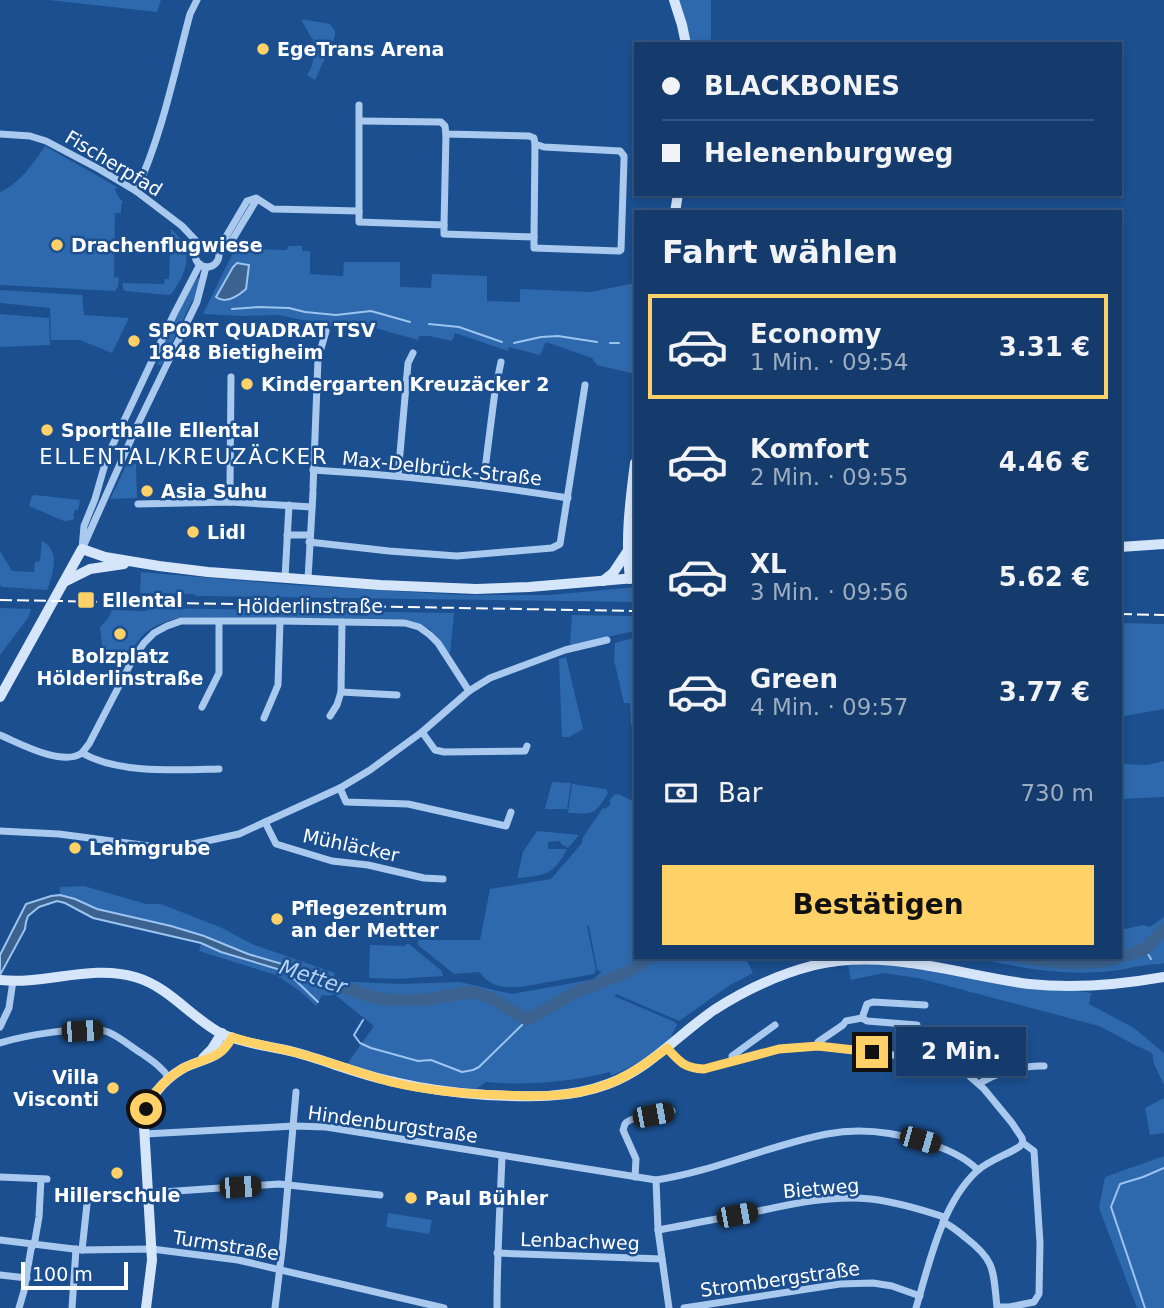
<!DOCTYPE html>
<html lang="de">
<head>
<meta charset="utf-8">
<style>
  body { margin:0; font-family:"DejaVu Sans",sans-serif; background:#214673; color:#f1f3f6; height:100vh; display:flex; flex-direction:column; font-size:26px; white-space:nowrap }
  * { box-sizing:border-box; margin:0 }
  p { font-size:23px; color:#9dadc1 }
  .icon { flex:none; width:38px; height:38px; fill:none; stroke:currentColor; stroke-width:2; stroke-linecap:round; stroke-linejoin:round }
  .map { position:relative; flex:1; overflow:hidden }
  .panel { position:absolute; left:634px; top:210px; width:488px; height:749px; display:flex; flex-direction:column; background:#143b6b; border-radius:0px; box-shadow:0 4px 10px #0003,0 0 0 2px #33557e }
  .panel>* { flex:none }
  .hud { position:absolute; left:634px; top:42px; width:488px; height:154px; border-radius:0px; box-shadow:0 4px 10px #0003,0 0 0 2px #33557e; display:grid; align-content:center; height:154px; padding:0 28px; background:#143b6b }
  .scale { position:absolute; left:21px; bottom:18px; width:107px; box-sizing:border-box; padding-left:7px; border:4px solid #fff; border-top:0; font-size:19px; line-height:24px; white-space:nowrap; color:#fff; -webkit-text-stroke:5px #1b4f8f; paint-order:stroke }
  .end { position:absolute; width:32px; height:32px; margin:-16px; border:9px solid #ffd166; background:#111; box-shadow:0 0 0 4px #111 }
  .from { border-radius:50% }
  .bubble { position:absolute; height:49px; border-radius:0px; background:#143b6b; box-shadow:0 4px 10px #0003,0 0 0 2px #33557e; font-size:23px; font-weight:700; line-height:49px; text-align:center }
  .car { position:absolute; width:21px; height:42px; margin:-21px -10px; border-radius:9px; box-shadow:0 0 5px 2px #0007; background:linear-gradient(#222 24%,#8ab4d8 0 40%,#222 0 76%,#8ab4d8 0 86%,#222 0) }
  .hud b { display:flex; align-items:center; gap:24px; height:66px; font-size:26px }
  .hud b+b { border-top:2px solid #33557e }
  .hud i { width:18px; height:18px; background:#f1f3f6 }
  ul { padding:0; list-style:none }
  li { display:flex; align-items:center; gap:21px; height:105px; margin:0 14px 10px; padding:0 14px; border:4px solid transparent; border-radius:0px }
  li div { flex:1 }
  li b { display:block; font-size:26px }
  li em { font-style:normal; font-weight:700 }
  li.on { border-color:#ffd166 }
  li>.icon { width:63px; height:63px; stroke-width:1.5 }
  h2 { padding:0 28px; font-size:32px; line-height:84px }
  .pay { display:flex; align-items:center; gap:18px; height:77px; padding:0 28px; font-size:26px }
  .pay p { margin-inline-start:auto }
  .button { display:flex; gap:14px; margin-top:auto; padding:14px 28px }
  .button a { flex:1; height:80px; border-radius:0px; background:#ffd166; color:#111; font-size:28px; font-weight:700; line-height:80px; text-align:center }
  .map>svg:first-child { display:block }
</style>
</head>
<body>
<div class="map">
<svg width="1164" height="1308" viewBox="0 0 1164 1308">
  <rect width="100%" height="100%" fill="#1b4f8f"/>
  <!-- green -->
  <g fill="#2e69ad">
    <polygon points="49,0 161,0 157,12"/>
    <polygon points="679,0 711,0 711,44 691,44"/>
    <path d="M301 19 330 24 335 31V36L315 80 307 75C315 64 314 53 313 39L310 36Z"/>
    <path d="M45 146 117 187 115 190 118 196 123 202 121 206V213H115L114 277 119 278 118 286 115 291 0 285V192C20 183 33 164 45 146Z"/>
    <path d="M171 229C195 250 188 270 172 293L169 295 125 291 123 289V283L164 284 165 279H169Z"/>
    <polygon points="288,246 302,246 302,251 310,251 310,274 343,276 344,262 400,262 400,287 431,288 432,274 487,276 487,301 520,302 520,289 591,292 635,283 635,374 597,365 592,358 546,342 540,355 509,347 508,351 455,333 452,341 429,336 419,336 418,340 361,324 358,331 278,315 242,316 203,314 235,249 287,250"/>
    <polygon points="197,278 202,279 194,301 192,301 161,366 157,364 160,359 157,357 175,317"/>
    <polygon points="0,290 82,295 84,315 129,318 112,353 80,340 51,340 50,308 0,303"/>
    <polygon points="0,314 49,318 50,345 0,347"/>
    <polygon points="127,464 136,464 137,498 110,499"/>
    <polygon points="35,495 80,500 78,510 75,510 73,516 75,517 72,520 64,521 29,506 32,496"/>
    <path d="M42 541C61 551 53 574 47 590L2 587 0 585V551L12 571 34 572 35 562 40 561Z"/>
    <polygon points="141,572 294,585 461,595 550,595 635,587 635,602 195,596 195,594 140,593"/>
    <polygon points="0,608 31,609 28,618 0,655"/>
    <path d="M151 608 454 613 450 654 442 647V642L430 629 397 619 182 617C157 623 142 630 130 654L103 653 100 627 108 619 112 610 145 611Z"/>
    <polygon points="572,615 635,616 635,631 570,645"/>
    <polygon points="1120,623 1164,624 1164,709 1124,716 1120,734"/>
    <polygon points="633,638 633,641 635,641 635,725 631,725 630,703 624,703 614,660 615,643"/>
    <polygon points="566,657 583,729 569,737 562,737 559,659"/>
    <polygon points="1164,761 1164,797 1120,799 1120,764 1147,765"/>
    <polygon points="552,782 571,783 567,809 545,809"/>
    <path d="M572 784 606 789 608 793C594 816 594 814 568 813Z"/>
    <path d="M618 794 635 802V831L632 832 635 833V957H745L753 973 730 985 679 1021 616 994 614 996 675 1022 677 1025C674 1029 672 1036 669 1040 658 1053 627 1069 611 1076L610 1072C570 1082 527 1086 486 1082L476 1089C432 1086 389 1077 347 1064L374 1026 334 994 329 996 322 995 316 1006 300 991 276 975 199 951 203 936 171 926 97 909 75 899 60 895V887L84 886 146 904H161L222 928 252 944 335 973 331 981 401 984 460 982 512 994 594 979 602 971H599L597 969 589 926H587L596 970 594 974 521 987C502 988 491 987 479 972L454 974 418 945V940H480L490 889 551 879 582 843 583 837 603 808 605 809 611 804 609 801 614 795Z"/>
    <path d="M537 831 579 835 568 848 561 844 560 841 548 842V849H567C554 875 544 876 517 878L523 852Z"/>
    <path d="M1164 917V963L1161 964C1144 964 1128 969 1112 971 1069 976 1026 969 985 960L982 957H1120V930L1143 925 1150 927Z"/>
    <polygon points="406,944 409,944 442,971 443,976 395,979 369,978 370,945 406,946"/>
    <polygon points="882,963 1091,993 1089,1004 1134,1028 1164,1053 1164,1085 1154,1064 1152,1053 1135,1045 1099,1026 918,978 883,973 851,980 848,964"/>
    <polygon points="1164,1098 1164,1133 1150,1135 1145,1108"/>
    <polygon points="1164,1156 1164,1308 1137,1308 1099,1208 1105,1177"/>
    <polygon points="388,1213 432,1220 429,1234 386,1227"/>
  </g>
  <!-- water -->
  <g fill="#3c6290" stroke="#9cc4f0" stroke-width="2">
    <path d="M237 263 249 265 246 289C238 296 226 305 216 297L233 267Z"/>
    <polygon points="60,895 75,899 97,909 171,926 204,936 248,954 316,974 314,980 221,952 201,943 93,918 65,903 57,901 39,907 28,916 26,922 25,929 0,975 0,955 26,904 51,896"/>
  </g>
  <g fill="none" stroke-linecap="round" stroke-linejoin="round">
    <!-- stream -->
    <g stroke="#9cc4f0" stroke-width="2">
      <polyline points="232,309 258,307 289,308 305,312 336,315 371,311 410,322"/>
      <polyline points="429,324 459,327 502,342"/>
      <polyline points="514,343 541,337 558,336 597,342"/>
      <polyline points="610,343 619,343"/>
      <polyline points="1145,949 1151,959"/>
      <polyline points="286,971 318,1002"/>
      <polyline points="363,1020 354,1035 360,1043 371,1048 418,1061 431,1060 462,1072 473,1070 479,1067 527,1020"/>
      <polyline points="1145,1308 1111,1207 1120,1184 1143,1177 1164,1168"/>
    </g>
    <!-- river -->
    <g stroke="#3c6290" stroke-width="12">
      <path d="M1020 957C1053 962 1087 968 1120 957"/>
      <polyline points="1120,957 1145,949 1164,929"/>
      <polyline points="300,971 371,997 391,1000 423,1000 471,992 491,998 527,1020 576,992 628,972 650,957"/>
    </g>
    <!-- street -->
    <g stroke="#a9c9ee" stroke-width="7">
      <polyline points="0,134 30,136 46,141 99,169 136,191 182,226 200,245"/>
      <path d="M136 191C162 135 174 74 190 14L197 0"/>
      <polyline points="359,211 359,105"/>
      <polyline points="444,225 446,134"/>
      <polyline points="534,237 535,144"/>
      <circle cx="207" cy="255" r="12"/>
      <polyline points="214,245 224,240 247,201 256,198 273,209 359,211 359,222 444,225 444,234 534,237 534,248 619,251 621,250 624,160 624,156 620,151 544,147 535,144 534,138 529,136 446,134 445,126 441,122 360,121"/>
      <polyline points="219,252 228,247 257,199"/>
      <path d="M313 470C399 475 483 484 568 498"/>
      <polyline points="398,476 408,363 413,353"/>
      <polyline points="483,485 495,391 501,362"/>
      <polyline points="230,486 231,377"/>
      <polyline points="313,488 318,359 326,331"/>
      <polyline points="229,491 230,502"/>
      <polyline points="138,504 230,502 312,507"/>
      <polyline points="287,535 310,535"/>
      <polyline points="309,542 389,551 457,556 552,548 560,544 585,385"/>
      <polyline points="83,547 137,426 197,302 206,267"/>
      <polyline points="82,549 84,526 95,499 107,457 174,314 200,264"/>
      <polyline points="285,578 289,505"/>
      <polyline points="308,579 313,492"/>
      <polyline points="80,655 133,659"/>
      <polyline points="341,692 397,695"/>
      <polyline points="202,707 219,673 219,622"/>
      <polyline points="330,716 337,705 341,692 342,622"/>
      <polyline points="264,718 278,685 280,621"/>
      <polyline points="422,732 435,750 444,752 525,751 527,746"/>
      <path d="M0 735C19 743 62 767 82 753 82 753 88 745 89 744L133 659 144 643 154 633 167 626 181 621H280L405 623 419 627 430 635 438 643 469 691"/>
      <path d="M82 753C119 774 177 770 219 769"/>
      <polyline points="340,788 346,802 408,804 506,826 511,812"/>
      <polyline points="265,822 276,844 332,861 368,865 424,878 443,879"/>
      <polyline points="0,831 59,834 157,847 188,845 239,834 340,788 370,770 422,732 469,691 490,678 565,650 607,640"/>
      <polyline points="862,1018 867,1021 917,1025"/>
      <polyline points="0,1027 9,1008 13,981"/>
      <path d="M0 1043C22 1036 88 1024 108 1032 120 1037 130 1046 141 1053 151 1060 162 1067 169 1078"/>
      <polyline points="818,1046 818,1042 843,1025 846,1021 862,1018 867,1004 873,1002 925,1005"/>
      <path d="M668 1048C679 1062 685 1068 704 1069L779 1049 818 1046 918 1058 946 1065 967 1074 984 1089 1012 1123 1022 1138 1023 1143 1034 1151 1040 1243 1039 1294 1034 1302 1009 1307H997C993 1271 996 1261 966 1238 959 1232 952 1226 943 1222"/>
      <polyline points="908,1057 913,1039 924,1034 970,1036"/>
      <polyline points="734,1061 732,1056 775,1025"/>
      <path d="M979 1084C994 1073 1025 1065 1044 1066"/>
      <path d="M145 1134 294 1126 326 1127 656 1180C716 1171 769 1145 827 1134 858 1128 892 1132 922 1141 942 1147 963 1155 978 1170"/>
      <polyline points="0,1177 47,1179"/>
      <path d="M635 1177 636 1159 623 1130C624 1128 624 1126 625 1124 630 1116 662 1113 672 1111"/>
      <polyline points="656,1180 658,1230 669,1308"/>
      <polyline points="148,1193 279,1184 380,1195"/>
      <path d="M658 1230C692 1224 725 1217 759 1211 795 1203 834 1195 871 1199 896 1202 920 1209 944 1217"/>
      <polyline points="0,1240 82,1250 152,1249 238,1260 444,1308"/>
      <polyline points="82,1250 88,1195"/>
      <polyline points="497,1253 662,1259"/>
      <polyline points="0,1275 27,1278"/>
      <polyline points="19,1308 24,1291 31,1249 35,1240 39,1217 41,1179"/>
      <polyline points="72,1308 76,1249"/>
      <polyline points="275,1308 283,1242 296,1092"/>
      <path d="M497 1308C497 1257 500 1207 502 1156"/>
      <polyline points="684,1308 840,1284 873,1283 892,1286 920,1296"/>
      <path d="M916 1308C929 1264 942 1203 977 1171 988 1161 1006 1155 1019 1147L1023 1143"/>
    </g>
    <!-- secondary -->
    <g stroke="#d6e6fa" stroke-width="10">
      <polyline points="674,0 682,25 686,44"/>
      <polyline points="675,212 678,194"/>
      <polyline points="1120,547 1164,544"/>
      <path d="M630 579C625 540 630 502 635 463"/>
      <polyline points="603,581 613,573 627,552"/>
      <polyline points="64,582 90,569 124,564"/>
      <polyline points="0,697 82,549 105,557 159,566 208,572 380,585 476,589 529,587 635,578"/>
      <path d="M0 980C45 985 91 964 135 977 170 987 191 1018 222 1034 245 1044 270 1046 294 1052 328 1061 360 1075 395 1082 425 1089 455 1093 486 1095 527 1097 569 1099 608 1084 649 1069 679 1034 714 1010 745 990 779 974 815 965 887 948 959 975 1029 984 1075 989 1119 985 1164 977"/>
      <polyline points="203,1058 212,1049 222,1033"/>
      <path d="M146 1308 152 1260 144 1126C145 1111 148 1102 157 1091 164 1082 172 1075 182 1069 202 1058 221 1060 231 1037"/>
    </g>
    <!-- rail -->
    <g stroke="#fff" stroke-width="2" stroke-dasharray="12 5" stroke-linecap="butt">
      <polyline points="0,600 635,611"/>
      <polyline points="1120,614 1164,615"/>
    </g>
  </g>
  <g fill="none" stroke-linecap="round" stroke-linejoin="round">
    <!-- route -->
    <path stroke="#ffd166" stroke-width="9" d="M146 1109C152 1093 167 1078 182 1069 202 1058 221 1060 232 1037 252 1044 273 1047 294 1052 327 1061 359 1073 391 1082 428 1091 465 1094 503 1095 539 1097 574 1097 608 1084 630 1076 649 1061 667 1048 680 1062 684 1068 704 1069L779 1049 818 1046 872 1052"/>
  </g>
  <!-- markers -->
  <g fill="#ffd166" stroke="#1b4f8f" stroke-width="2.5">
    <circle cx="263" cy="49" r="7"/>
    <circle cx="57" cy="245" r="7"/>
    <circle cx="134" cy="341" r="7"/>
    <circle cx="247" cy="384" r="7"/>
    <circle cx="47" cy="430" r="7"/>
    <circle cx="147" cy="491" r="7"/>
    <circle cx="193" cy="532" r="7"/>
    <rect x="77" y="591" width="18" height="18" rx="3.5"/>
    <circle cx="120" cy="634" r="7"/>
    <circle cx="75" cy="848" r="7"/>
    <circle cx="277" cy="919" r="7"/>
    <circle cx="113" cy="1088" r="7"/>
    <circle cx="117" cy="1173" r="7"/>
    <circle cx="411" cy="1198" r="7"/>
  </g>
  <g text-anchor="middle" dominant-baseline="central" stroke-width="5" stroke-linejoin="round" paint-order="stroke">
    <!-- poi labels -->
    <g font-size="19" font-weight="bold" fill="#fff" stroke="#1b4f8f" text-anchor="start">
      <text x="277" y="49">EgeTrans Arena</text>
      <text x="71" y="245">Drachenflugwiese</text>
      <text x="148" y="330">SPORT QUADRAT TSV<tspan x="148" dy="22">1848 Bietigheim</tspan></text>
      <text x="261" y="384">Kindergarten Kreuzäcker 2</text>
      <text x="61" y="430">Sporthalle Ellental</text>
      <text x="161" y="491">Asia Suhu</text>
      <text x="207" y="532">Lidl</text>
      <text x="102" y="600">Ellental</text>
      <text x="120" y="656" text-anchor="middle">Bolzplatz<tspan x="120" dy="22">Hölderlinstraße</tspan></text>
      <text x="89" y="848">Lehmgrube</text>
      <text x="291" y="908">Pflegezentrum<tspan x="291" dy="22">an der Metter</tspan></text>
      <text x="99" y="1077" text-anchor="end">Villa<tspan x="99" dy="22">Visconti</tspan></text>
      <text x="117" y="1195" text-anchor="middle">Hillerschule</text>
      <text x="425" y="1198">Paul Bühler</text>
    </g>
    <!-- street labels -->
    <g font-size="19" fill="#fff" stroke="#1b4f8f">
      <text transform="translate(114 163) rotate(31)">Fischerpfad</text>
      <text transform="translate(442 468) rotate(6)">Max-Delbrück-Straße</text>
      <text x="310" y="606">Hölderlinstraße</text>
      <text transform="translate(351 845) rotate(12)">Mühläcker</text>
      <text transform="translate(393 1124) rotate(8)">Hindenburgstraße</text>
      <text transform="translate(821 1188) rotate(-5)">Bietweg</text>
      <text transform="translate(580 1241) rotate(2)">Lenbachweg</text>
      <text transform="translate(226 1245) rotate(9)">Turmstraße</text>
      <text transform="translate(780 1279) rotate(-8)">Strombergstraße</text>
    </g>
    <!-- neighbourhood labels -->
    <g font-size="21" letter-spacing="2" fill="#fff" stroke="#1b4f8f">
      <text x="184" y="457">ELLENTAL/KREUZÄCKER</text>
    </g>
    <!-- water labels -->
    <g font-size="21" font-style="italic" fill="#b5d3f5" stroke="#1b4f8f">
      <text transform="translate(313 977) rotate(18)">Metter</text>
    </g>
  </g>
</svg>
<div class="scale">100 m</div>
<i class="end from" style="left:146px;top:1109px"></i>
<i class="end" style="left:872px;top:1052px"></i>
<div class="bubble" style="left:896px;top:1027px;width:130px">2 Min.</div>
<i class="car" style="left:82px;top:1031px;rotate:87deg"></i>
<i class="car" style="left:653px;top:1115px;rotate:79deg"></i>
<i class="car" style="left:920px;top:1140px;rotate:106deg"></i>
<i class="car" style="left:240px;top:1187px;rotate:86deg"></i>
<i class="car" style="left:737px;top:1215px;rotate:79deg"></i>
<div class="hud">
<b><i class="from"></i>BLACKBONES</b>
<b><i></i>Helenenburgweg</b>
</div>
<section class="panel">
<h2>Fahrt wählen</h2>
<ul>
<li class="on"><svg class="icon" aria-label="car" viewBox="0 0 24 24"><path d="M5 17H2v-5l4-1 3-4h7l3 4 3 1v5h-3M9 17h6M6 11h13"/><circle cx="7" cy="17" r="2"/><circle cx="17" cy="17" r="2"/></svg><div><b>Economy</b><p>1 Min. · 09:54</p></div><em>3.31 €</em></li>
<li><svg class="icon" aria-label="car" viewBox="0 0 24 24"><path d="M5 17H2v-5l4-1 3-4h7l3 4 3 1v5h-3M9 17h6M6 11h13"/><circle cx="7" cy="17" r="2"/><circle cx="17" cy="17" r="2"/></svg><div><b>Komfort</b><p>2 Min. · 09:55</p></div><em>4.46 €</em></li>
<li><svg class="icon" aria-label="car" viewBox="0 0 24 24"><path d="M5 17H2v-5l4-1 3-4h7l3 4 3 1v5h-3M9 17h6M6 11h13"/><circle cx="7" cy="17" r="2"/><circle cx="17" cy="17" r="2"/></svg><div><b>XL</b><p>3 Min. · 09:56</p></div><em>5.62 €</em></li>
<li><svg class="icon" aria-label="car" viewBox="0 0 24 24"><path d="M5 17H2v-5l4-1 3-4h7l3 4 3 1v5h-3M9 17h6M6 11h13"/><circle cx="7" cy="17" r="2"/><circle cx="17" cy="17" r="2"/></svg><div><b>Green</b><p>4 Min. · 09:57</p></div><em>3.77 €</em></li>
</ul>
<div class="pay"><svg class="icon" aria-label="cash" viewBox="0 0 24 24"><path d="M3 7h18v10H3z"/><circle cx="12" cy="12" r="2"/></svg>Bar<p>730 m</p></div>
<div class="button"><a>Bestätigen</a></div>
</section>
</div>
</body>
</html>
